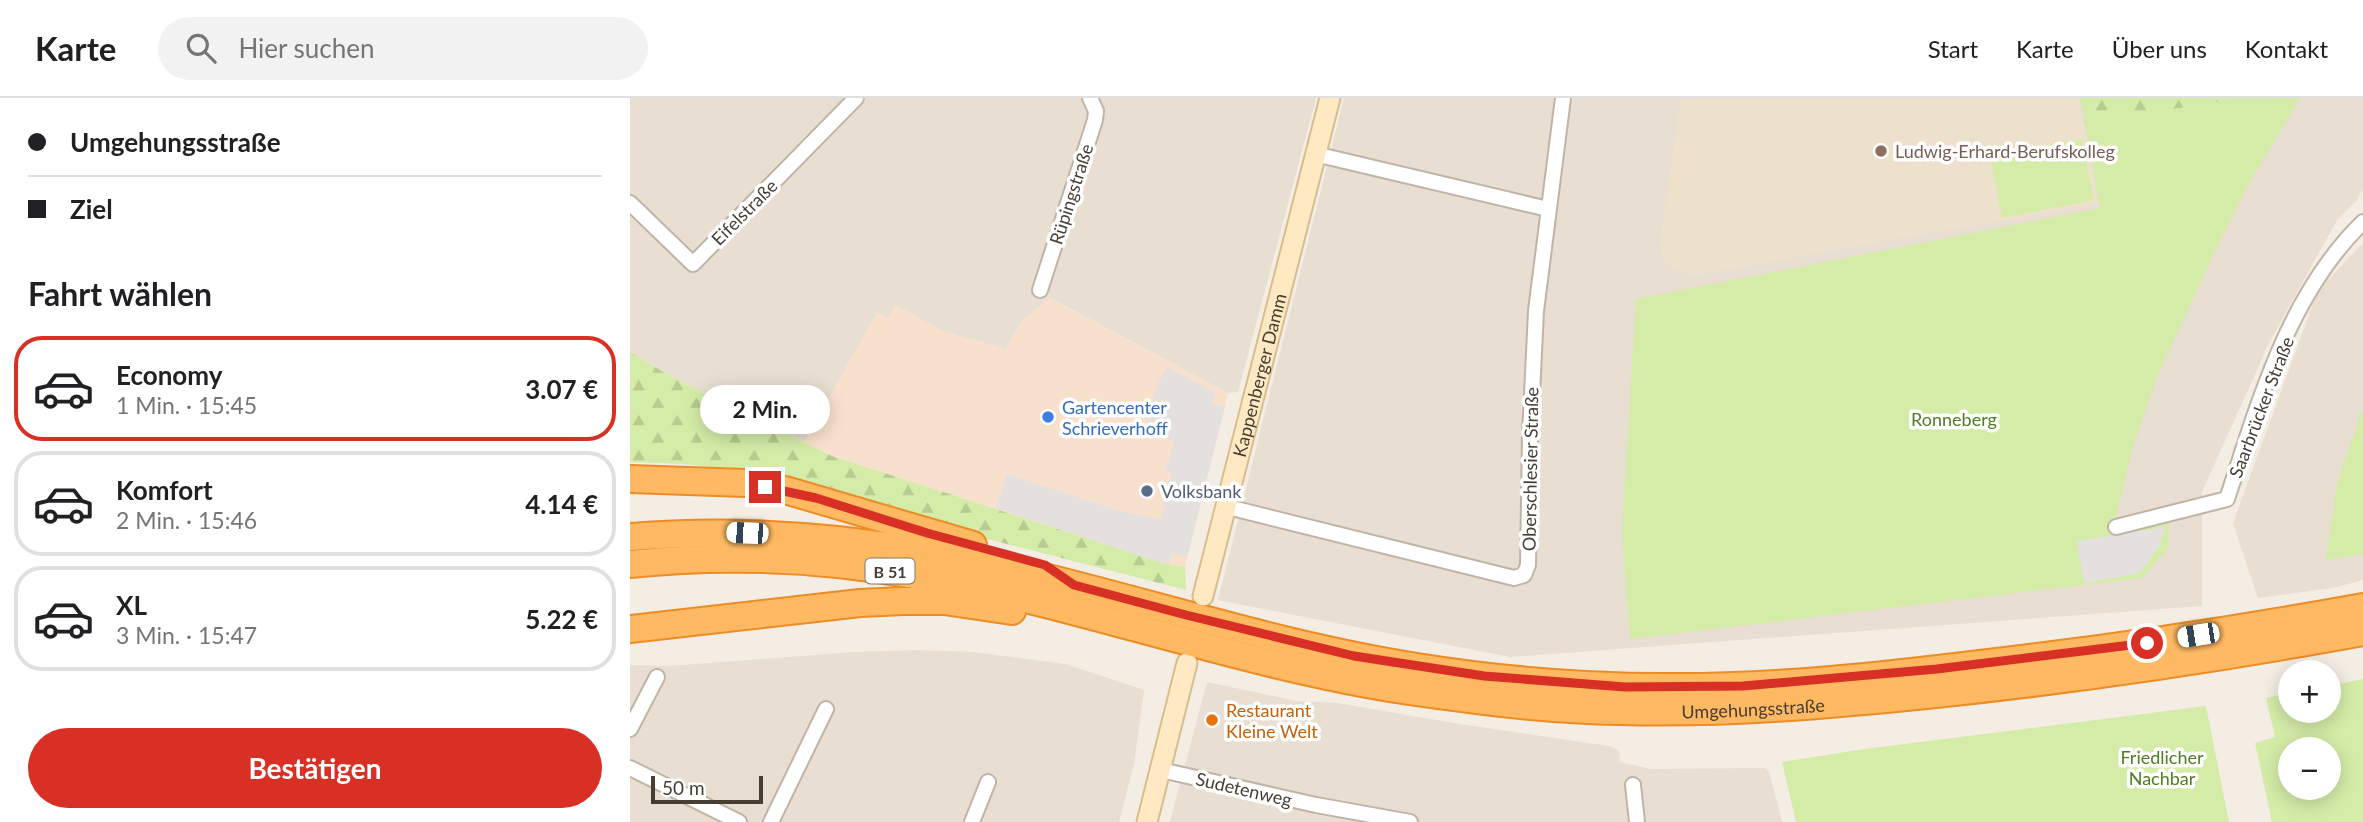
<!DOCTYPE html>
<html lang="de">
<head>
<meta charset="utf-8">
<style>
  body { margin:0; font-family:Lato,sans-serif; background:#f2f2f2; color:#202124; height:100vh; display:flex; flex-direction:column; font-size:26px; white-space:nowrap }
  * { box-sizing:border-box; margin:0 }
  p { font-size:23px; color:#757577 }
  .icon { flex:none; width:38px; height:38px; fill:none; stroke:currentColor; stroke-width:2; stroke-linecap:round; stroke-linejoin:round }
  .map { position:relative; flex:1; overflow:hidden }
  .sheet { display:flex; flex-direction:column; background:#fff; width:630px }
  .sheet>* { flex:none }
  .top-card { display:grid; align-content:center; height:154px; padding:0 28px; background:#fff }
  .buttons { position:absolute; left:1648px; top:562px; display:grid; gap:14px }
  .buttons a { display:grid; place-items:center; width:63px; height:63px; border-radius:50%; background:#fff; box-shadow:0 4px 18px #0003; font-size:35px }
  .scale { position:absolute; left:21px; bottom:18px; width:112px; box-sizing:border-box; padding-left:7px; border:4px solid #463d33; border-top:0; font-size:19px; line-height:24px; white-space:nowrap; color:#463d33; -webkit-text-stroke:5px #fff; paint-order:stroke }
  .end { position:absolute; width:32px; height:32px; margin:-16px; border:9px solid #d93025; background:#fff; box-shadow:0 0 0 4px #fff }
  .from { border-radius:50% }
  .bubble { position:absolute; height:49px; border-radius:24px; background:#fff; box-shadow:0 4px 18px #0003; font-size:23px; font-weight:700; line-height:49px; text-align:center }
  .car { position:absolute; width:21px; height:42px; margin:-21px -10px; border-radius:9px; box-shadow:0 0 5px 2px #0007; background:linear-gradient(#fff 24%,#345 0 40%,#fff 0 76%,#345 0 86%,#fff 0) }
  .top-card b { display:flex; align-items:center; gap:24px; height:66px; font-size:26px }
  .top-card b+b { border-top:2px solid #e0e0e0 }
  .top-card i { width:18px; height:18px; background:#202124 }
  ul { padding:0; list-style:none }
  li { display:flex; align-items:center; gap:21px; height:105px; margin:0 14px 10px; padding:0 14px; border:4px solid #e0e0e0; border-radius:28px }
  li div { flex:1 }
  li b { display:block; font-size:26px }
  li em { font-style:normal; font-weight:700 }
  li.on { border-color:#d93025 }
  li>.icon { width:63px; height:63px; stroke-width:1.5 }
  h2 { padding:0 28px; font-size:32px; line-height:84px }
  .action { display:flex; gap:14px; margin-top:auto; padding:14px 28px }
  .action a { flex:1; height:80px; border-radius:42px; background:#d93025; color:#fff; font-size:28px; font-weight:700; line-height:80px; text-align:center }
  header { display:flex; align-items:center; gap:42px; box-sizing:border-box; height:98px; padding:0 35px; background:#fff; border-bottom:2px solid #e0e0e0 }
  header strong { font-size:33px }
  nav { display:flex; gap:38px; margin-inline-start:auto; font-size:24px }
  .search { width:490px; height:63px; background:#f2f2f2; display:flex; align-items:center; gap:18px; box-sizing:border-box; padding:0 24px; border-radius:38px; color:#757577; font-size:26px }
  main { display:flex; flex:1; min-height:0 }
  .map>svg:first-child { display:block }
</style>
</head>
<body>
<header>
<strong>Karte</strong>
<div class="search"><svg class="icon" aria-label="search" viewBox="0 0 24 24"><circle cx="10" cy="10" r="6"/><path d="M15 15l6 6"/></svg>Hier suchen</div>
<nav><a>Start</a><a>Karte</a><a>Über uns</a><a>Kontakt</a></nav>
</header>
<main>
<section class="sheet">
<div class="top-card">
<b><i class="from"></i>Umgehungsstraße</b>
<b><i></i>Ziel</b>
</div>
<h2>Fahrt wählen</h2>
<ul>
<li class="on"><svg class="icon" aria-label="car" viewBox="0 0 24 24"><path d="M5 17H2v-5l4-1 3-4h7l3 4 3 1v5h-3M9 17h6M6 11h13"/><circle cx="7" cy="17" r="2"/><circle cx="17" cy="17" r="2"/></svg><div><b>Economy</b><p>1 Min. · 15:45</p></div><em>3.07 €</em></li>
<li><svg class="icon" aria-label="car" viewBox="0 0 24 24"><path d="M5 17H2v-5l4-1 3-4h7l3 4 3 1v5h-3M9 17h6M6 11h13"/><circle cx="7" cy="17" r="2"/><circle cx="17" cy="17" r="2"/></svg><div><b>Komfort</b><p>2 Min. · 15:46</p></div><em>4.14 €</em></li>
<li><svg class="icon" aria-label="car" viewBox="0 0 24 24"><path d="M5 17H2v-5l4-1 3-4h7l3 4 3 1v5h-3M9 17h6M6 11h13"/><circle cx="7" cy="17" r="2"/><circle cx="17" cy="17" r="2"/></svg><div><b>XL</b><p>3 Min. · 15:47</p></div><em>5.22 €</em></li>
</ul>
<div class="action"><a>Bestätigen</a></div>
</section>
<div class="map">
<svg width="1733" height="724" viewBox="0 0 1733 724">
  <defs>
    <pattern id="forest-firs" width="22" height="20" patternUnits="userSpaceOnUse" patternTransform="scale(1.75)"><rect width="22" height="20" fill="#d5eca8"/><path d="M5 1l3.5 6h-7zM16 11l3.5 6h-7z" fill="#b8cb91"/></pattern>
  </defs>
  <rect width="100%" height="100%" fill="#f4ede4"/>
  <!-- residential -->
  <g fill="#e8ded1">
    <polygon points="0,0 686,0 608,294 598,295 420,200 392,223 376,251 314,234 265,207 259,220 247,215 174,344 40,278 0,254"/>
    <polygon points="714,0 1733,0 1733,91 1727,102 1707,122 1640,243 1572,394 1572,508 880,559 588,502"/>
    <polygon points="1733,145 1733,482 1703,490 1628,500 1603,425 1688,192"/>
    <polygon points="287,552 343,554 435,566 514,592 504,666 489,724 0,724 0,567 39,568 225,554"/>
    <polygon points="577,584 667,603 707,605 836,627 979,648 989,653 990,664 1021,671 1135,670 1139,673 1152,724 540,724"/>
  </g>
  <!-- commercial -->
  <polygon fill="#f8e1cc" points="419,200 598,295 555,469 539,467 202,358 174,344 247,215 259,220 265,207 314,234 376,251 392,223"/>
  <!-- education -->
  <polygon fill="#eee1cc" points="1051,0 1448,0 1468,105 1060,178 1044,171 1033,161 1030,145"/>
  <!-- forest -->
  <g fill="url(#forest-firs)">
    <polygon points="1450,0 1613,0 1455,25"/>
    <polygon points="0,254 40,278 202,358 539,467 555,469 556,492 330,434 125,375 54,366 0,364"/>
  </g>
  <!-- green -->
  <g fill="#d5eca8" fill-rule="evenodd">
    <polygon points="1613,0 1670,0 1620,84 1586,151 1527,279 1503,349 1487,415 1490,433 1539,426 1538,451 1512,480 1000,541 992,434 1006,201 1470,110 1455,25"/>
    <polygon points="1452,41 1464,102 1372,120 1360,58"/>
    <polygon points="1733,310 1733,456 1696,462 1707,386"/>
    <path d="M1733 581V724H1642L1625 645 1645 639 1636 600 1661 595V612H1699V588ZM1661 651H1699V690H1661Z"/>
    <polygon points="1576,608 1599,724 1166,724 1152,664 1235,651"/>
  </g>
  <!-- parking -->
  <g fill="#e4e0dd">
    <polygon points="537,269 586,295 581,305 595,309 557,459 542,455 539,467 365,410 377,376 488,412 531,422 542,375 536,373 544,343 512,335 529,283"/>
    <polygon points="1535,429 1529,449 1510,475 1454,485 1447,443"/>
  </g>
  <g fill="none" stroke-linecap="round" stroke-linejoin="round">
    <!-- street casing -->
    <g stroke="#c0b4a6" stroke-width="18">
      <g id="street">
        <polyline points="685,56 918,111"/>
        <polyline points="0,105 63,166 226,0"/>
        <polyline points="410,192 465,22 466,13 460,0"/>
        <polyline points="594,408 884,480 894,477 898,467 900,338 906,213 933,0"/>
        <path d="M1486 429 1597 401C1629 304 1658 197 1733 124"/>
        <polyline points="0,631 27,579"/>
        <polyline points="0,670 109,724"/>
        <polyline points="531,672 686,707 780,724"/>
        <polyline points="1003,687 1007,724"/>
        <polyline points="141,724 196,611"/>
        <polyline points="342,724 358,684"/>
      </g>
    </g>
    <!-- secondary casing -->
    <g stroke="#d8bd8f" stroke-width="23">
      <g id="secondary">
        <path id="s1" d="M573 498 700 0"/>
        <polyline points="517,724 557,565"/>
      </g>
    </g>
    <!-- highway casing -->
    <g stroke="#ec8c26" stroke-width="30">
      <g id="highway">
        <polyline points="0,381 115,385 155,392 343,447"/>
        <path d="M0 439C139 427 276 446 410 478 536 509 659 549 787 569 869 582 951 589 1033 589 1139 590 1245 579 1350 566 1478 551 1606 532 1733 509"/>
        <path id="s2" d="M0 466C97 456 194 460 290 478 454 508 613 568 779 593 848 603 919 612 989 613 1095 616 1200 607 1306 596 1449 581 1591 560 1733 534"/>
        <polyline points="0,531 230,505 274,503 314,503 382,513"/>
      </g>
    </g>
    <!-- street -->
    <use href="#street" stroke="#fff" stroke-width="14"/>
    <!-- secondary -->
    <use href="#secondary" stroke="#ffe9c2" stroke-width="19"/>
    <!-- highway -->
    <use href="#highway" stroke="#ffb963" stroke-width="26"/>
  </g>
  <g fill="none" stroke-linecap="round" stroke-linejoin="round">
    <!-- route -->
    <polyline stroke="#d93025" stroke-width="9" points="135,389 186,400 297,435 415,467 444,487 556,517 724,558 854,578 995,589 1113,588 1307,571 1517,545"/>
  </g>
  <!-- markers -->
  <circle fill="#8d6e63" stroke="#fff" stroke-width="2.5" cx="1251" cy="53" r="7"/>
  <circle fill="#3f7fe0" stroke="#fff" stroke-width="2.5" cx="418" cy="319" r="7"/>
  <circle fill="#5c6f8a" stroke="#fff" stroke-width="2.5" cx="517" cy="393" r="7"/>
  <circle fill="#e8710a" stroke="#fff" stroke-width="2.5" cx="582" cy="622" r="7"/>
  <g text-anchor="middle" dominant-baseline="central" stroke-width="7" stroke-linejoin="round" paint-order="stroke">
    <!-- shield labels -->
    <rect fill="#fff" stroke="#7e7770" stroke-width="2" x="235.5" y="460.5" width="49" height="25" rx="5"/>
    <g font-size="16" font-weight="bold" fill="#463d33">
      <text x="260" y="473">B 51</text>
    </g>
    <!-- education labels -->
    <g font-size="18" fill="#785e54" stroke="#fff" text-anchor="start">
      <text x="1265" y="53">Ludwig-Erhard-Berufskolleg</text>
    </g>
    <!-- street labels -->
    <g font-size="18" fill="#463d33" stroke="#fff">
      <text transform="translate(441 96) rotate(-72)">Rüpingstraße</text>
      <text transform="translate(114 114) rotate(-45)">Eifelstraße</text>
      <text stroke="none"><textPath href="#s1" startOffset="228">Kappenberger Damm</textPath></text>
      <text transform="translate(1631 309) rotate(-69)">Saarbrücker Straße</text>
      <text transform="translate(900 371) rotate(-89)">Oberschlesier Straße</text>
      <text stroke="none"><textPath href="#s2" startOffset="1139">Umgehungsstraße</textPath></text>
      <text transform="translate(614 691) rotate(13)">Sudetenweg</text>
    </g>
    <!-- shop labels -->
    <g font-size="18" fill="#366cbe" stroke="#fff" text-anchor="start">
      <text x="432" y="309">Gartencenter<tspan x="432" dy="21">Schrieverhoff</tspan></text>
    </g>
    <!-- park labels -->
    <g font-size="18" fill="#4f7d21" stroke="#fff">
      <text x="1324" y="321">Ronneberg</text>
      <text x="1532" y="659">Friedlicher<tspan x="1532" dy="21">Nachbar</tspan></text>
    </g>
    <!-- service labels -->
    <g font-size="18" fill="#4e5e75" stroke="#fff" text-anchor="start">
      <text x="531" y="393">Volksbank</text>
    </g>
    <!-- food labels -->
    <g font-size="18" fill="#c56008" stroke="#fff" text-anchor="start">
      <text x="596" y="612">Restaurant<tspan x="596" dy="21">Kleine Welt</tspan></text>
    </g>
  </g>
</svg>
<div class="buttons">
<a>+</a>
<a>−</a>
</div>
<div class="scale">50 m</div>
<i class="end from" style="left:1517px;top:545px"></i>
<i class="end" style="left:135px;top:389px"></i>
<div class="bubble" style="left:70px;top:287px;width:130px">2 Min.</div>
<i class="car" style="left:117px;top:435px;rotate:272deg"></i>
<i class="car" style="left:1568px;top:537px;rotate:261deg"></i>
</div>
</main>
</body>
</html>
